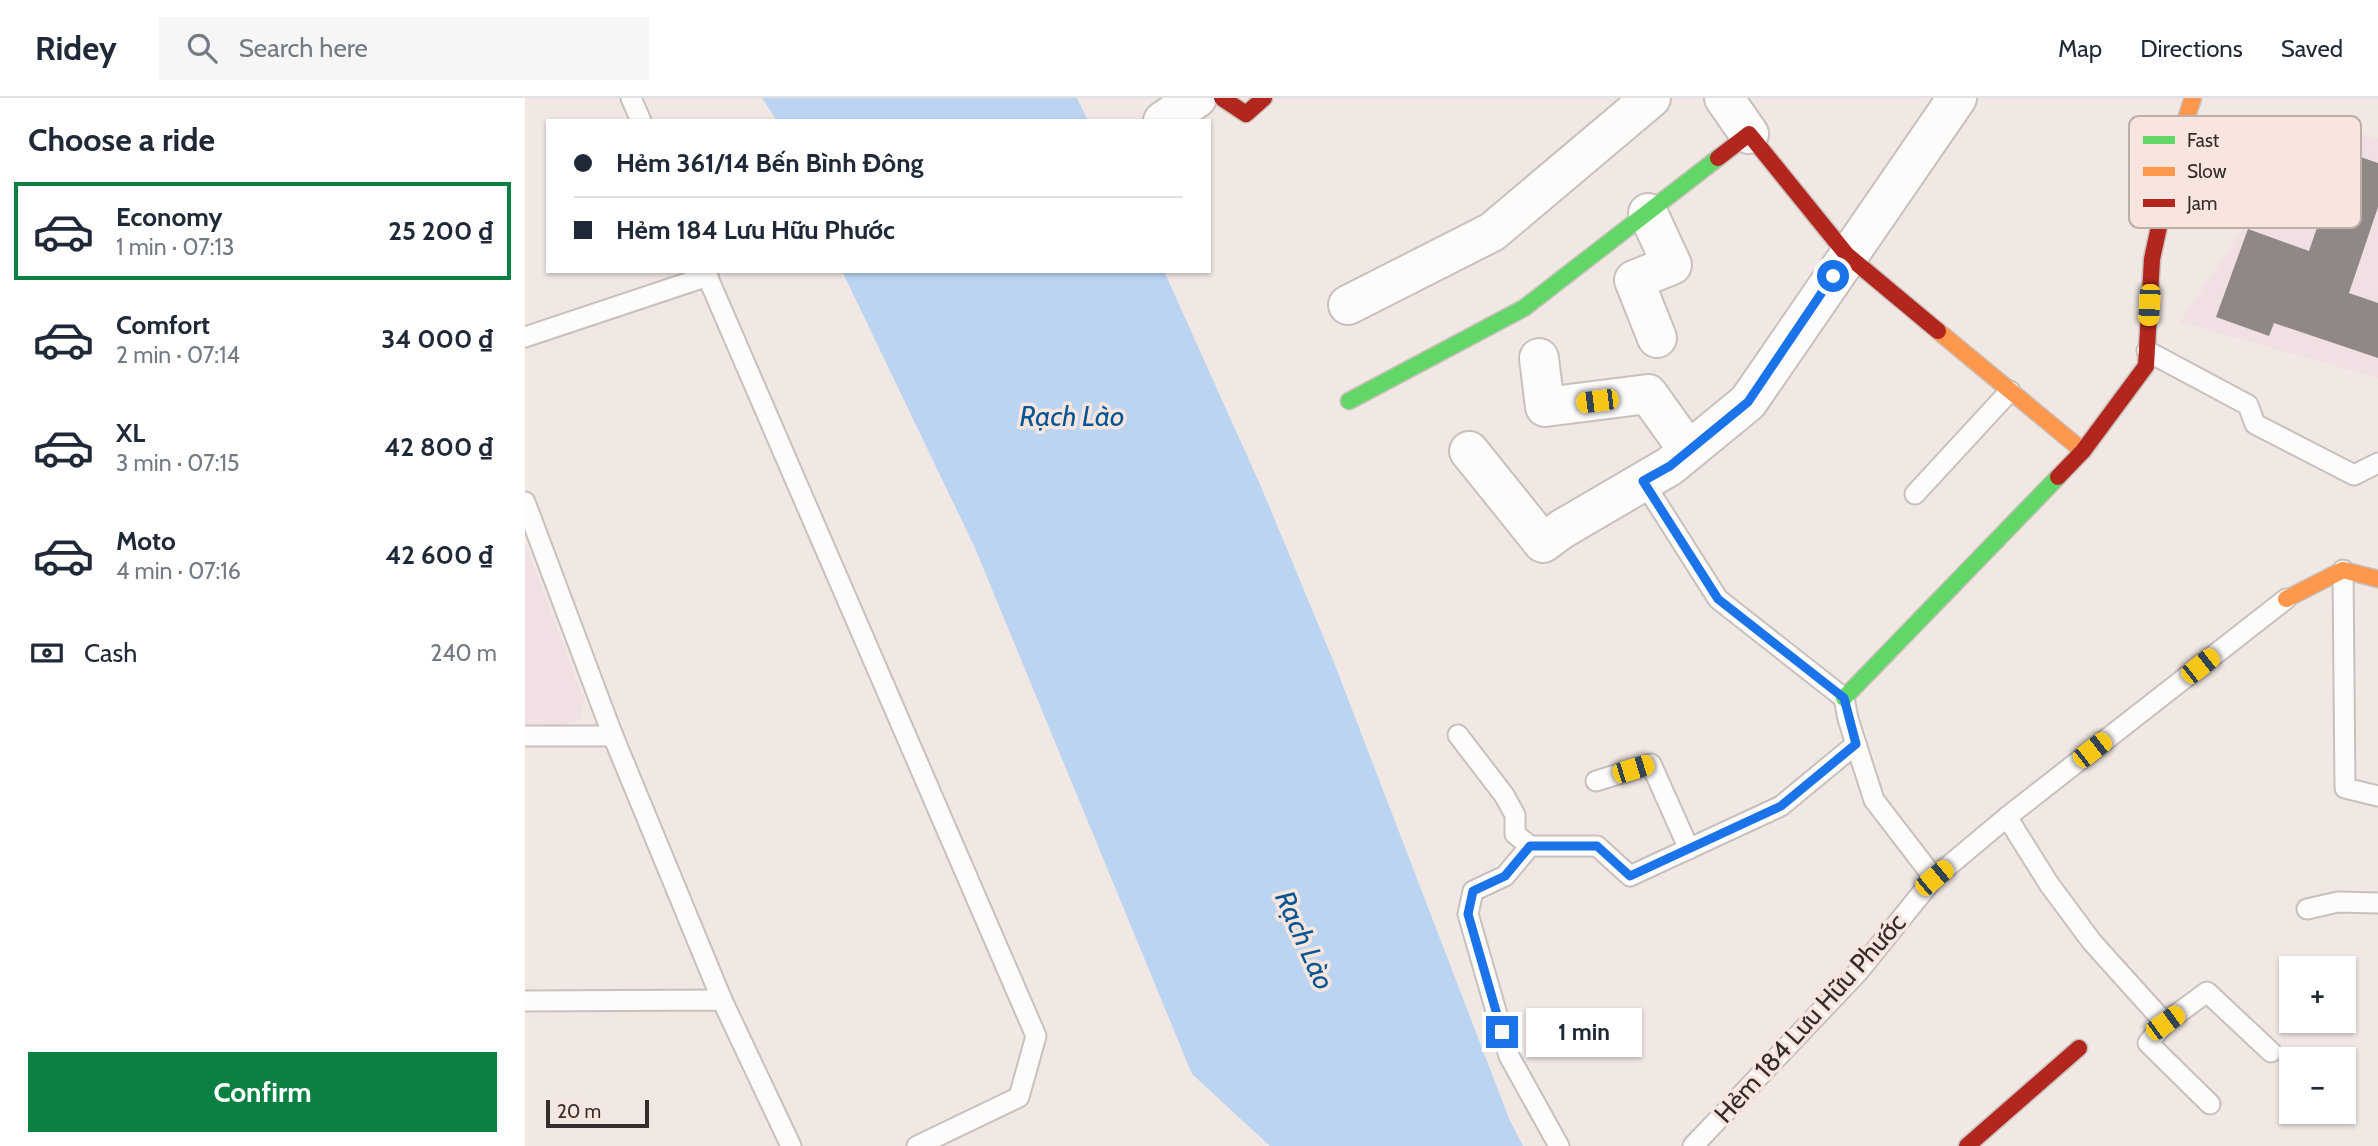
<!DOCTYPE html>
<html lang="en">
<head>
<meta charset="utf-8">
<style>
  body { margin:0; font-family:Cabin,sans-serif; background:#f6f6f7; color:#1f2937; height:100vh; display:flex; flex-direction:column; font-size:26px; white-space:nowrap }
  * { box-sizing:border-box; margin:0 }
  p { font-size:23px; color:#747a83 }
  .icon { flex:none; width:38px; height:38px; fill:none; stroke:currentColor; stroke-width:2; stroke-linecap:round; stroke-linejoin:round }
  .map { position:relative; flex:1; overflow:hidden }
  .side { display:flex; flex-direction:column; background:#fff; width:525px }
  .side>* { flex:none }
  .banner { position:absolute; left:21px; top:21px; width:665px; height:154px; border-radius:0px; box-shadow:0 2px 5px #0004; display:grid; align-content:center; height:154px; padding:0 28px; background:#fff }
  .buttons { position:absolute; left:1754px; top:858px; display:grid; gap:14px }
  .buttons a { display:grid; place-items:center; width:77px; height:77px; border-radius:0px; background:#fff; box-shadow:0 2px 5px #0004; font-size:35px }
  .scale { position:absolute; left:21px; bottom:18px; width:103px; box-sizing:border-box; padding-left:7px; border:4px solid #342d2b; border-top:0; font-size:19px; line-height:24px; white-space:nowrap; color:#342d2b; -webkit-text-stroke:5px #f7e5de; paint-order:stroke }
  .end { position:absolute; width:32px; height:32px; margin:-16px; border:9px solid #1a73e8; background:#fff; box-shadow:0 0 0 4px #fff }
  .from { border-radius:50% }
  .bubble { position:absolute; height:49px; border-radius:0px; background:#fff; box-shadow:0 2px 5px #0004; font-size:23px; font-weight:800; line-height:49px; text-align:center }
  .car { position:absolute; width:21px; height:42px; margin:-21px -10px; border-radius:9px; box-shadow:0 0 5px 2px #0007; background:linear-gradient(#f5c518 24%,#345 0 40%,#f5c518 0 76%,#345 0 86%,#f5c518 0) }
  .banner b { display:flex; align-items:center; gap:24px; height:66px; font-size:26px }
  .banner b+b { border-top:2px solid #e0e1e3 }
  .banner i { width:18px; height:18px; background:#1f2937 }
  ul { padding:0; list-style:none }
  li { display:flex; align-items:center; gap:21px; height:98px; margin:0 14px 10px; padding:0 14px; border:4px solid transparent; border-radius:0px }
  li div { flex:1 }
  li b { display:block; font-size:26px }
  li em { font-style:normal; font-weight:800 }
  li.selected { border-color:#0b8043 }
  li>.icon { width:63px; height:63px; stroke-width:1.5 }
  h2 { padding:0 28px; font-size:32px; line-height:84px }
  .pay { display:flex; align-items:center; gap:18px; height:77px; padding:0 28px; font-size:26px }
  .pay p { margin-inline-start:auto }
  .cta { display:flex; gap:14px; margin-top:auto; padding:14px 28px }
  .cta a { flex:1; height:80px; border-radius:0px; background:#0b8043; color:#fff; font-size:28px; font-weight:800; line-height:80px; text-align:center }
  header { display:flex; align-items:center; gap:42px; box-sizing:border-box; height:98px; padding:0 35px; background:#fff; border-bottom:2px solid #e0e1e3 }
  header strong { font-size:33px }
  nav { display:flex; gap:38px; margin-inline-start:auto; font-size:24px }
  .search { width:490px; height:63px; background:#f6f6f7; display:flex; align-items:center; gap:18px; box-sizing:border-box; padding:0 24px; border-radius:0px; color:#747a83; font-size:26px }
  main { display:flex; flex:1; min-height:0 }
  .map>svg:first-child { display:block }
</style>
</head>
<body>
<header>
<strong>Ridey</strong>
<div class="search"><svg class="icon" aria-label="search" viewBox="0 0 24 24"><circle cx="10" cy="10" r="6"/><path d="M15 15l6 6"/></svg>Search here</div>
<nav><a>Map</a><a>Directions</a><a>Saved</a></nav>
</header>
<main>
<section class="side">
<h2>Choose a ride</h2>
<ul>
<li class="selected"><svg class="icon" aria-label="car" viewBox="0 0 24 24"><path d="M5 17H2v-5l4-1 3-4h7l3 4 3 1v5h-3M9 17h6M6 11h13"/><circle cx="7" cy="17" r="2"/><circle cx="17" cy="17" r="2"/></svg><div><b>Economy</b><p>1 min · 07:13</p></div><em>25 200 ₫</em></li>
<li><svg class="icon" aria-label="car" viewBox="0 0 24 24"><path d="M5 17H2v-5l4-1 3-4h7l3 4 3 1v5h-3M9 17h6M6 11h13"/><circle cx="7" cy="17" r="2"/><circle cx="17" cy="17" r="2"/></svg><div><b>Comfort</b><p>2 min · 07:14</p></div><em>34 000 ₫</em></li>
<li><svg class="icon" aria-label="car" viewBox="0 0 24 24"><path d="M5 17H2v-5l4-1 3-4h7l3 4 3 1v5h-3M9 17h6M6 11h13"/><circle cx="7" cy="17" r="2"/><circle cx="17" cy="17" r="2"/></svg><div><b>XL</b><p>3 min · 07:15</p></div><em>42 800 ₫</em></li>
<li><svg class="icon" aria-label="car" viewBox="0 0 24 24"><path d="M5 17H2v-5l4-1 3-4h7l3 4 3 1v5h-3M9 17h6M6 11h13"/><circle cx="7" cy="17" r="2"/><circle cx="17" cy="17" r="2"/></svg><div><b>Moto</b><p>4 min · 07:16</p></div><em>42 600 ₫</em></li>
</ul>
<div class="pay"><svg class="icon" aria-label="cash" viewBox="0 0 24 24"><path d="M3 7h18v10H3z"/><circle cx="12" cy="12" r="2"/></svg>Cash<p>240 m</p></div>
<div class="cta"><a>Confirm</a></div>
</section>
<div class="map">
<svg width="1853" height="1048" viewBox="0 0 1853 1048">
  <rect width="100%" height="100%" fill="#f1e8e4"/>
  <!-- education -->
  <g fill="#f0dfe3">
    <polygon points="1791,21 1853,41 1853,280 1655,224"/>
    <polygon points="0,446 59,603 56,620 39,627 0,626"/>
  </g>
  <!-- water -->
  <g fill="#bad4f2">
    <polygon points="237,0 552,0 563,23 252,23"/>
    <polygon points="317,173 639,173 737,391 810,567 985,1023 998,1048 745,1048 667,976 450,450"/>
  </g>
  <!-- building -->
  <polygon fill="#8f8885" points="1818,53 1853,65 1853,109 1824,195 1853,205 1853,260 1749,225 1744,238 1691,219 1723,131 1784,153"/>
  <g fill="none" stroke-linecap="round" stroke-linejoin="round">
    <!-- lane casing -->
    <g stroke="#c8c0bd" stroke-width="23">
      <g id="lane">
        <polyline points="106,0 116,23"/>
        <polyline points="180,173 511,938 494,999 392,1048"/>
        <polyline points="0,239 183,178"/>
        <polyline points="1622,253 1723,307 1730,326 1829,377 1853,365"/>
        <polyline points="1118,383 1193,501 1319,600 1323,621 1349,702 1409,780"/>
        <polyline points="1390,396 1485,293"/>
        <polyline points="0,404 88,638 197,902"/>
        <polyline points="1818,472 1820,690 1853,698"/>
        <polyline points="933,637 979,697 990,717 990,736 1005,748 1072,748 1105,778 1256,708 1331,646"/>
        <polyline points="0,638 88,638"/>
        <polyline points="1071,683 1126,666 1164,751"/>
        <polyline points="1482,719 1524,786 1567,844 1640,925 1623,945 1685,1006"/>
        <polyline points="1005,748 980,778 948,793 943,816 984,958 1034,1048"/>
        <polyline points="1782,811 1813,804 1853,805"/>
        <polyline points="0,903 197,902 266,1048"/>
        <polyline points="1640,925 1682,894 1746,954"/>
        <polyline points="1168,1048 1333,874 1409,780 1482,719 1761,501"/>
      </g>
    </g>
    <!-- street casing -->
    <g stroke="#c8c0bd" stroke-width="42">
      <g id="street">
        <polyline points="1199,0 1224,36"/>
        <polyline points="638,23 672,0"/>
        <polyline points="1123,115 1147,167 1109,182 1132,240"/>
        <polyline points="823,207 967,134 1126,0"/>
        <polyline points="1014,260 1020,309 1123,296 1163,352"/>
        <polyline points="944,353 1018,445 1037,431 1145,368 1223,304 1432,0"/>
      </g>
    </g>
    <!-- fast casing -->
    <g stroke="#c8c0bd" stroke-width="19">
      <g id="fast">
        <polyline points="824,303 999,210 1193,60"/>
        <polyline points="1319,600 1533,379"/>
      </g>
    </g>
    <!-- slow casing -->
    <g stroke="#c8c0bd" stroke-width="19">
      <g id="slow">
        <polyline points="1642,92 1651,51 1668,0"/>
        <polyline points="1413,233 1558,353"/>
        <polyline points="1761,501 1818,472 1853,481"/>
      </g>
    </g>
    <!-- jam casing -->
    <g stroke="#c8c0bd" stroke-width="19">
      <g id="jam">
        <polyline points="697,0 721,16 739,0"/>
        <polyline points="1193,60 1224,36 1322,157 1413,233"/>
        <polyline points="1533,379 1558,353 1621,268 1627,161 1642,92"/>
        <polyline points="1442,1048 1554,950"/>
      </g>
    </g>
    <!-- lane -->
    <use href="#lane" stroke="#fdfcfb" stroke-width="19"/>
    <!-- street -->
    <use href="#street" stroke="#fdfcfb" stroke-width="38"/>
    <!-- fast -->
    <use href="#fast" stroke="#63d668" stroke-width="16"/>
    <!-- slow -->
    <use href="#slow" stroke="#ff974d" stroke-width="16"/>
    <!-- jam -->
    <use href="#jam" stroke="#b3261e" stroke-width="16"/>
  </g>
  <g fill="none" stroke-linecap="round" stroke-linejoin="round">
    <!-- route -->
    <polyline stroke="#1a73e8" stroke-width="9" points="977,934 943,816 948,793 980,778 1005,748 1072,748 1105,778 1256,708 1331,646 1319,600 1193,501 1118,383 1145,368 1223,304 1308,178"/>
  </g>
  <g text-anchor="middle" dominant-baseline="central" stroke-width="7" stroke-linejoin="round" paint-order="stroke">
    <!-- street labels -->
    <g font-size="26" fill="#342d2b" stroke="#f7e5de">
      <text transform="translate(1285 920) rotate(-48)">Hẻm 184 Lưu Hữu Phước</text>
    </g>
    <!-- water labels -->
    <g font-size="28" font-style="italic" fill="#005594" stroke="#f7e5de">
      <text x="547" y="318">Rạch Lào</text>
      <text transform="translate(780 842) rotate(66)">Rạch Lào</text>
    </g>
  </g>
  <!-- legend -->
  <rect x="1604" y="18" width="232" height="112" rx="10" fill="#f7e5de" stroke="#bcaea8" stroke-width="2"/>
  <rect x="1618" y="38" width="32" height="8" fill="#63d668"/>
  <rect x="1618" y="69" width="32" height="9" fill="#ff974d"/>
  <rect x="1618" y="101" width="32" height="8" fill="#b3261e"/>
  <g font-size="19" fill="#342d2b">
    <text x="1662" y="49">Fast</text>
    <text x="1662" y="80">Slow</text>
    <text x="1662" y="112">Jam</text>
  </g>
</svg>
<div class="buttons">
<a>+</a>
<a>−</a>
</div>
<div class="scale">20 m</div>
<i class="end from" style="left:1308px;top:178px"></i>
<i class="end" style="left:977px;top:934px"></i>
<div class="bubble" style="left:1001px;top:910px;width:116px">1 min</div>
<i class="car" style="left:1624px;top:207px;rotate:183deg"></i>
<i class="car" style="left:1072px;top:303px;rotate:263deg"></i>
<i class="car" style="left:1675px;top:568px;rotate:52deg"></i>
<i class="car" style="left:1567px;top:652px;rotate:52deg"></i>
<i class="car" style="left:1108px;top:671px;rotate:73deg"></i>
<i class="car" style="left:1409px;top:780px;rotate:50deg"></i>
<i class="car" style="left:1640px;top:925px;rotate:54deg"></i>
<div class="banner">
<b><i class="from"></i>Hẻm 361/14 Bến Bình Đông</b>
<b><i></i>Hẻm 184 Lưu Hữu Phước</b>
</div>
</div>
</main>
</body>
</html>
